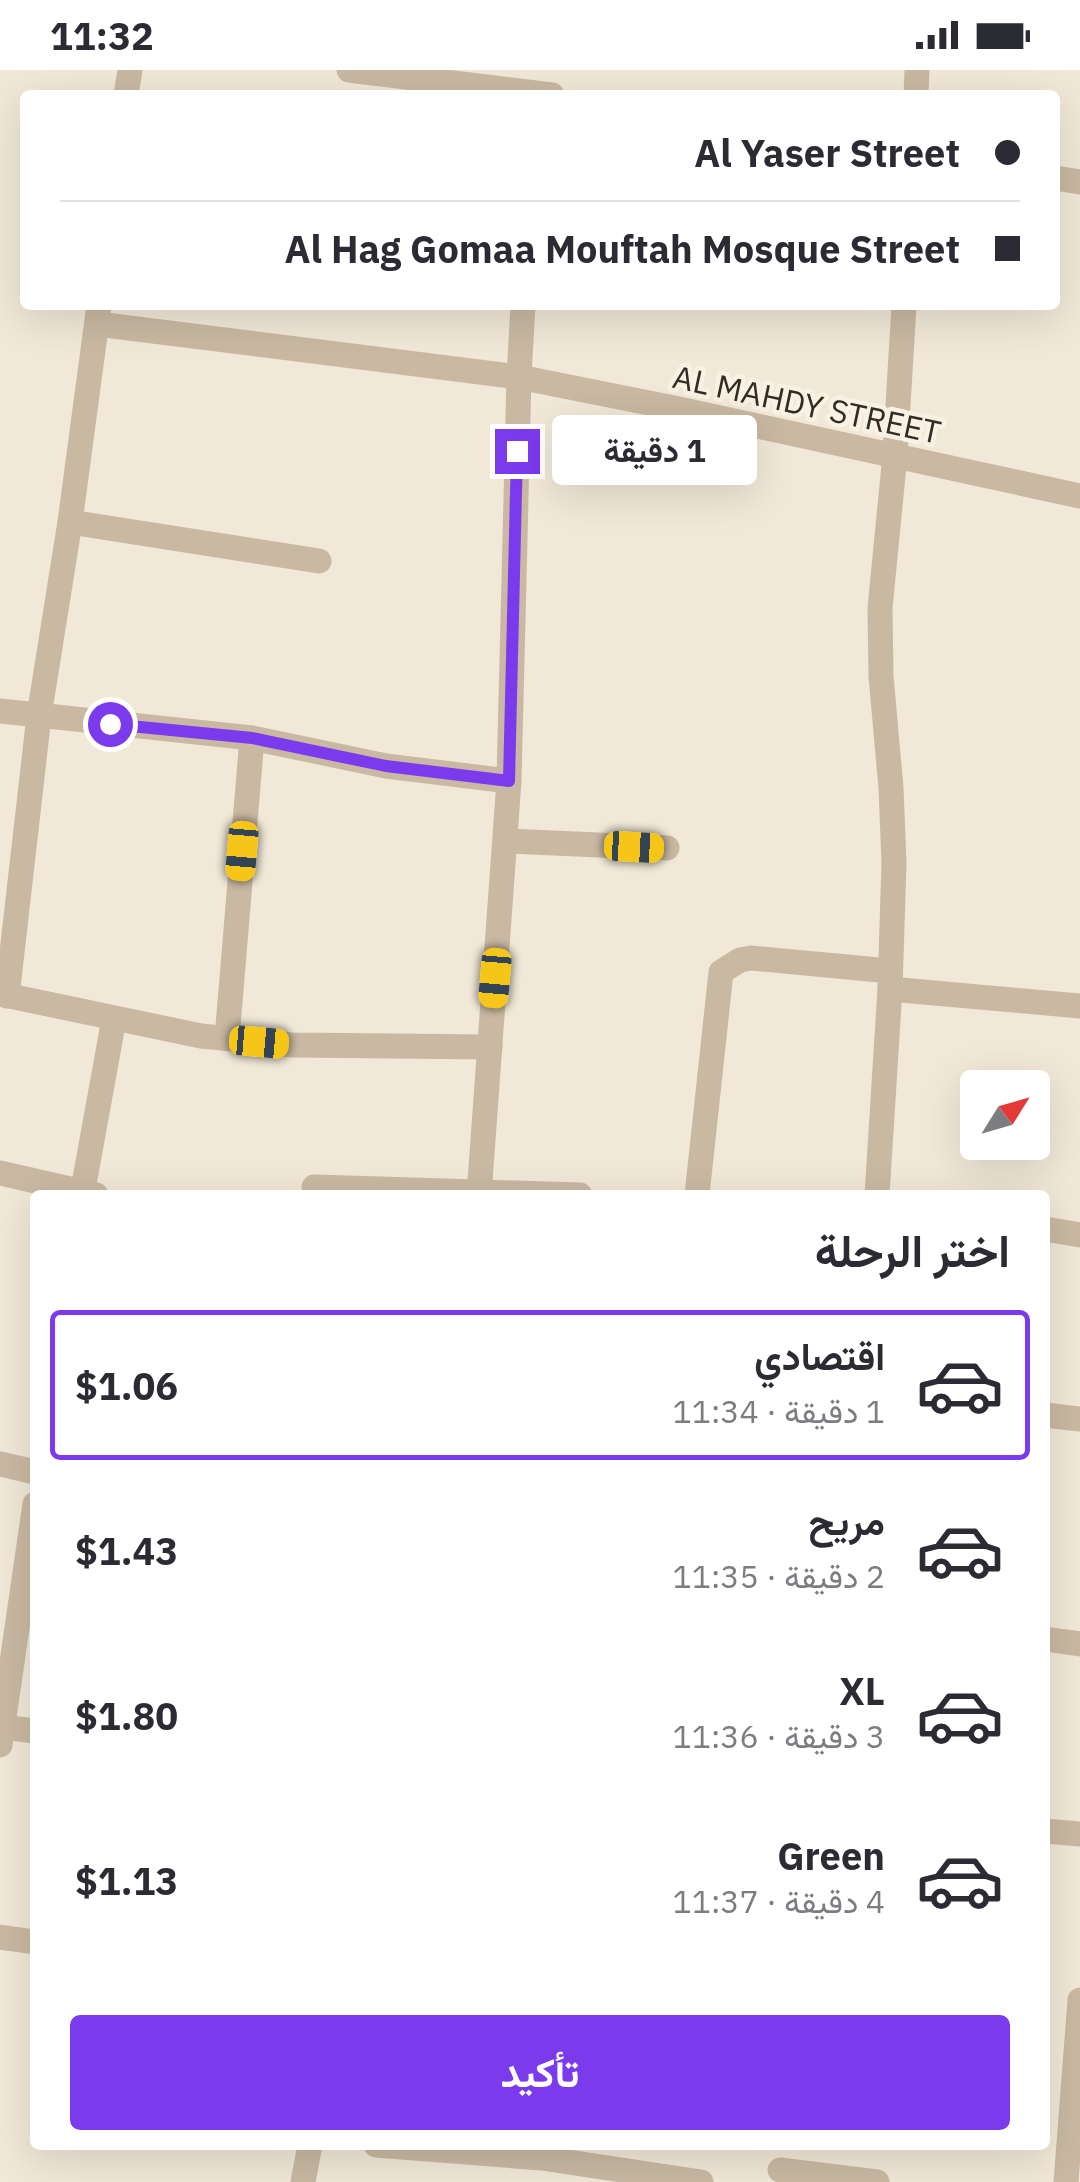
<!DOCTYPE html>
<html lang="ar">
<head>
<meta charset="utf-8">
<style>
  body { margin:0; font-family:"IBM Plex Sans",Vazirmatn,sans-serif; background:#f2f2f3; color:#2b2b33; direction:rtl; height:100vh; display:flex; flex-direction:column; font-size:38px; white-space:nowrap }
  * { box-sizing:border-box; margin:0 }
  p { font-size:32px; color:#7c7c81 }
  .icon { flex:none; width:55px; height:55px; fill:none; stroke:currentColor; stroke-width:2; stroke-linecap:round; stroke-linejoin:round }
  .map { position:relative; flex:1; overflow:hidden; direction:ltr }
  .side { position:absolute; left:30px; top:1120px; width:1020px; height:960px; display:flex; flex-direction:column; background:#fff; border-radius:10px; box-shadow:0 10px 40px #0002; direction:rtl }
  .side>* { flex:none }
  .guide { position:absolute; left:20px; top:20px; width:1040px; height:220px; border-radius:10px; box-shadow:0 10px 40px #0002; direction:rtl; display:grid; align-content:center; height:220px; padding:0 40px; background:#fff }
  .needle { width:65px; rotate:53deg }
  .buttons { position:absolute; left:960px; top:1000px; display:grid; gap:20px }
  .buttons a { display:grid; place-items:center; width:90px; height:90px; border-radius:10px; background:#fff; box-shadow:0 10px 40px #0002; font-size:50px }
  .end { position:absolute; width:45px; height:45px; margin:-22px; border:12px solid #7c3aed; background:#fff; box-shadow:0 0 0 5px #fff }
  .from { border-radius:50% }
  .bubble { position:absolute; height:70px; border-radius:10px; background:#fff; box-shadow:0 10px 40px #0002; font-size:32px; font-weight:700; line-height:70px; text-align:center; direction:rtl }
  .car { position:absolute; width:30px; height:60px; margin:-30px -15px; border-radius:12px; box-shadow:0 0 8px 2px #0007; background:linear-gradient(#f5c518 24%,#345 0 40%,#f5c518 0 76%,#345 0 86%,#f5c518 0) }
  .guide b { display:flex; align-items:center; gap:35px; height:95px; font-size:38px }
  .guide b+b { border-top:2px solid #e1e1e2 }
  .guide i { width:25px; height:25px; background:#2b2b33 }
  ul { padding:0; list-style:none }
  li { display:flex; align-items:center; gap:30px; height:150px; margin:0 20px 15px; padding:0 20px; border:5px solid transparent; border-radius:10px }
  li div { flex:1 }
  li b { display:block; font-size:38px }
  li em { font-style:normal; font-weight:700 }
  li.selected { border-color:#7c3aed }
  li>.icon { width:90px; height:90px; stroke-width:1.5 }
  h2 { padding:0 40px; font-size:45px; line-height:120px }
  .action { display:flex; gap:20px; margin-top:auto; padding:20px 40px }
  .action a { flex:1; height:115px; border-radius:10px; background:#7c3aed; color:#fff; font-size:40px; font-weight:700; line-height:115px; text-align:center }
  .status { display:flex; justify-content:space-between; align-items:center; height:70px; padding:0 50px; background:#fff; direction:ltr }
  .status svg { height:28px; fill:currentColor }
  .map>svg:first-child { display:block }
</style>
</head>
<body>
<div class="status"><b>11:32</b><svg viewBox="0 0 49 12"><path d="M0 12V9h3v3zM5 12V6h3v6zM10 12V3h3v9zM15 12V0h3v12zM26 1h20v11H26zM47 4h2v5h-2z"/></svg></div>
<div class="map">
<svg width="1080" height="2112" viewBox="0 0 1080 2112">
  <rect width="100%" height="100%" fill="#f1e8d7"/>
  <g fill="none" stroke-linecap="round" stroke-linejoin="round">
    <!-- minor -->
    <g stroke="#c9b9a3" stroke-width="25">
      <polyline points="349,0 552,25"/>
      <polyline points="126,25 130,0"/>
      <polyline points="916,25 917,0"/>
      <polyline points="1055,108 1080,112"/>
      <polyline points="97,254 519,307 679,339 1080,426"/>
      <polyline points="70,452 319,491"/>
      <polyline points="0,641 252,668 386,696 509,711"/>
      <polyline points="506,771 667,778"/>
      <polyline points="890,919 1080,936"/>
      <polyline points="0,924 201,966 292,975 490,977"/>
      <polyline points="7,926 39,646 70,452 99,235"/>
      <polyline points="227,968 252,668"/>
      <polyline points="0,1103 96,1125"/>
      <polyline points="314,1117 580,1125"/>
      <polyline points="82,1125 114,949"/>
      <polyline points="479,1125 509,711 519,307 523,235"/>
      <polyline points="697,1125 721,902 740,890 751,888 890,901"/>
      <polyline points="877,1125 890,919 894,793 891,718 881,606 880,538 895,385 904,235"/>
      <polyline points="1045,1159 1080,1165"/>
      <polyline points="1045,1345 1080,1349"/>
      <polyline points="0,1394 35,1402"/>
      <polyline points="1045,1569 1080,1574"/>
      <polyline points="2,1657 35,1661"/>
      <polyline points="0,1675 35,1434"/>
      <polyline points="1045,1761 1080,1764"/>
      <polyline points="0,1867 35,1872"/>
      <polyline points="376,2075 542,2088 701,2112"/>
      <polyline points="780,2100 877,2112"/>
      <polyline points="303,2112 310,2075"/>
      <polyline points="1066,2112 1080,1930"/>
    </g>
  </g>
  <g fill="none" stroke-linecap="round" stroke-linejoin="round">
    <!-- route -->
    <polyline stroke="#7c3aed" stroke-width="12" points="110,654 252,668 386,696 509,711 517,381"/>
  </g>
  <g text-anchor="middle" dominant-baseline="central" stroke-width="9" stroke-linejoin="round" paint-order="stroke">
    <!-- street labels -->
    <g font-size="32" fill="#342b25" stroke="#f9f1e3">
      <text transform="translate(807 334) rotate(12)">AL MAHDY STREET</text>
    </g>
  </g>
</svg>
<div class="buttons">
<a><svg class="needle" viewBox="-14 -14 28 28"><path d="M0-13l5 13h-10z" fill="#e53935"/><path d="M0 13l5-13h-10z" fill="#7c7c81"/></svg></a>
</div>
<i class="end from" style="left:110px;top:654px"></i>
<i class="end" style="left:517px;top:381px"></i>
<div class="bubble" style="left:552px;top:345px;width:205px">1 دقيقة</div>
<i class="car" style="left:634px;top:777px;rotate:93deg"></i>
<i class="car" style="left:242px;top:781px;rotate:185deg"></i>
<i class="car" style="left:495px;top:908px;rotate:185deg"></i>
<i class="car" style="left:259px;top:972px;rotate:95deg"></i>
<div class="guide">
<b><i class="from"></i>Al Yaser Street</b>
<b><i></i>Al Hag Gomaa Mouftah Mosque Street</b>
</div>
<section class="side">
<h2>اختر الرحلة</h2>
<ul>
<li class="selected"><svg class="icon" aria-label="car" viewBox="0 0 24 24"><path d="M5 17H2v-5l4-1 3-4h7l3 4 3 1v5h-3M9 17h6M6 11h13"/><circle cx="7" cy="17" r="2"/><circle cx="17" cy="17" r="2"/></svg><div><b>اقتصادي</b><p>1 دقيقة · 11:34</p></div><em>$1.06</em></li>
<li><svg class="icon" aria-label="car" viewBox="0 0 24 24"><path d="M5 17H2v-5l4-1 3-4h7l3 4 3 1v5h-3M9 17h6M6 11h13"/><circle cx="7" cy="17" r="2"/><circle cx="17" cy="17" r="2"/></svg><div><b>مريح</b><p>2 دقيقة · 11:35</p></div><em>$1.43</em></li>
<li><svg class="icon" aria-label="car" viewBox="0 0 24 24"><path d="M5 17H2v-5l4-1 3-4h7l3 4 3 1v5h-3M9 17h6M6 11h13"/><circle cx="7" cy="17" r="2"/><circle cx="17" cy="17" r="2"/></svg><div><b>XL</b><p>3 دقيقة · 11:36</p></div><em>$1.80</em></li>
<li><svg class="icon" aria-label="car" viewBox="0 0 24 24"><path d="M5 17H2v-5l4-1 3-4h7l3 4 3 1v5h-3M9 17h6M6 11h13"/><circle cx="7" cy="17" r="2"/><circle cx="17" cy="17" r="2"/></svg><div><b>Green</b><p>4 دقيقة · 11:37</p></div><em>$1.13</em></li>
</ul>
<div class="action"><a>تأكيد</a></div>
</section>
</div>
</body>
</html>
